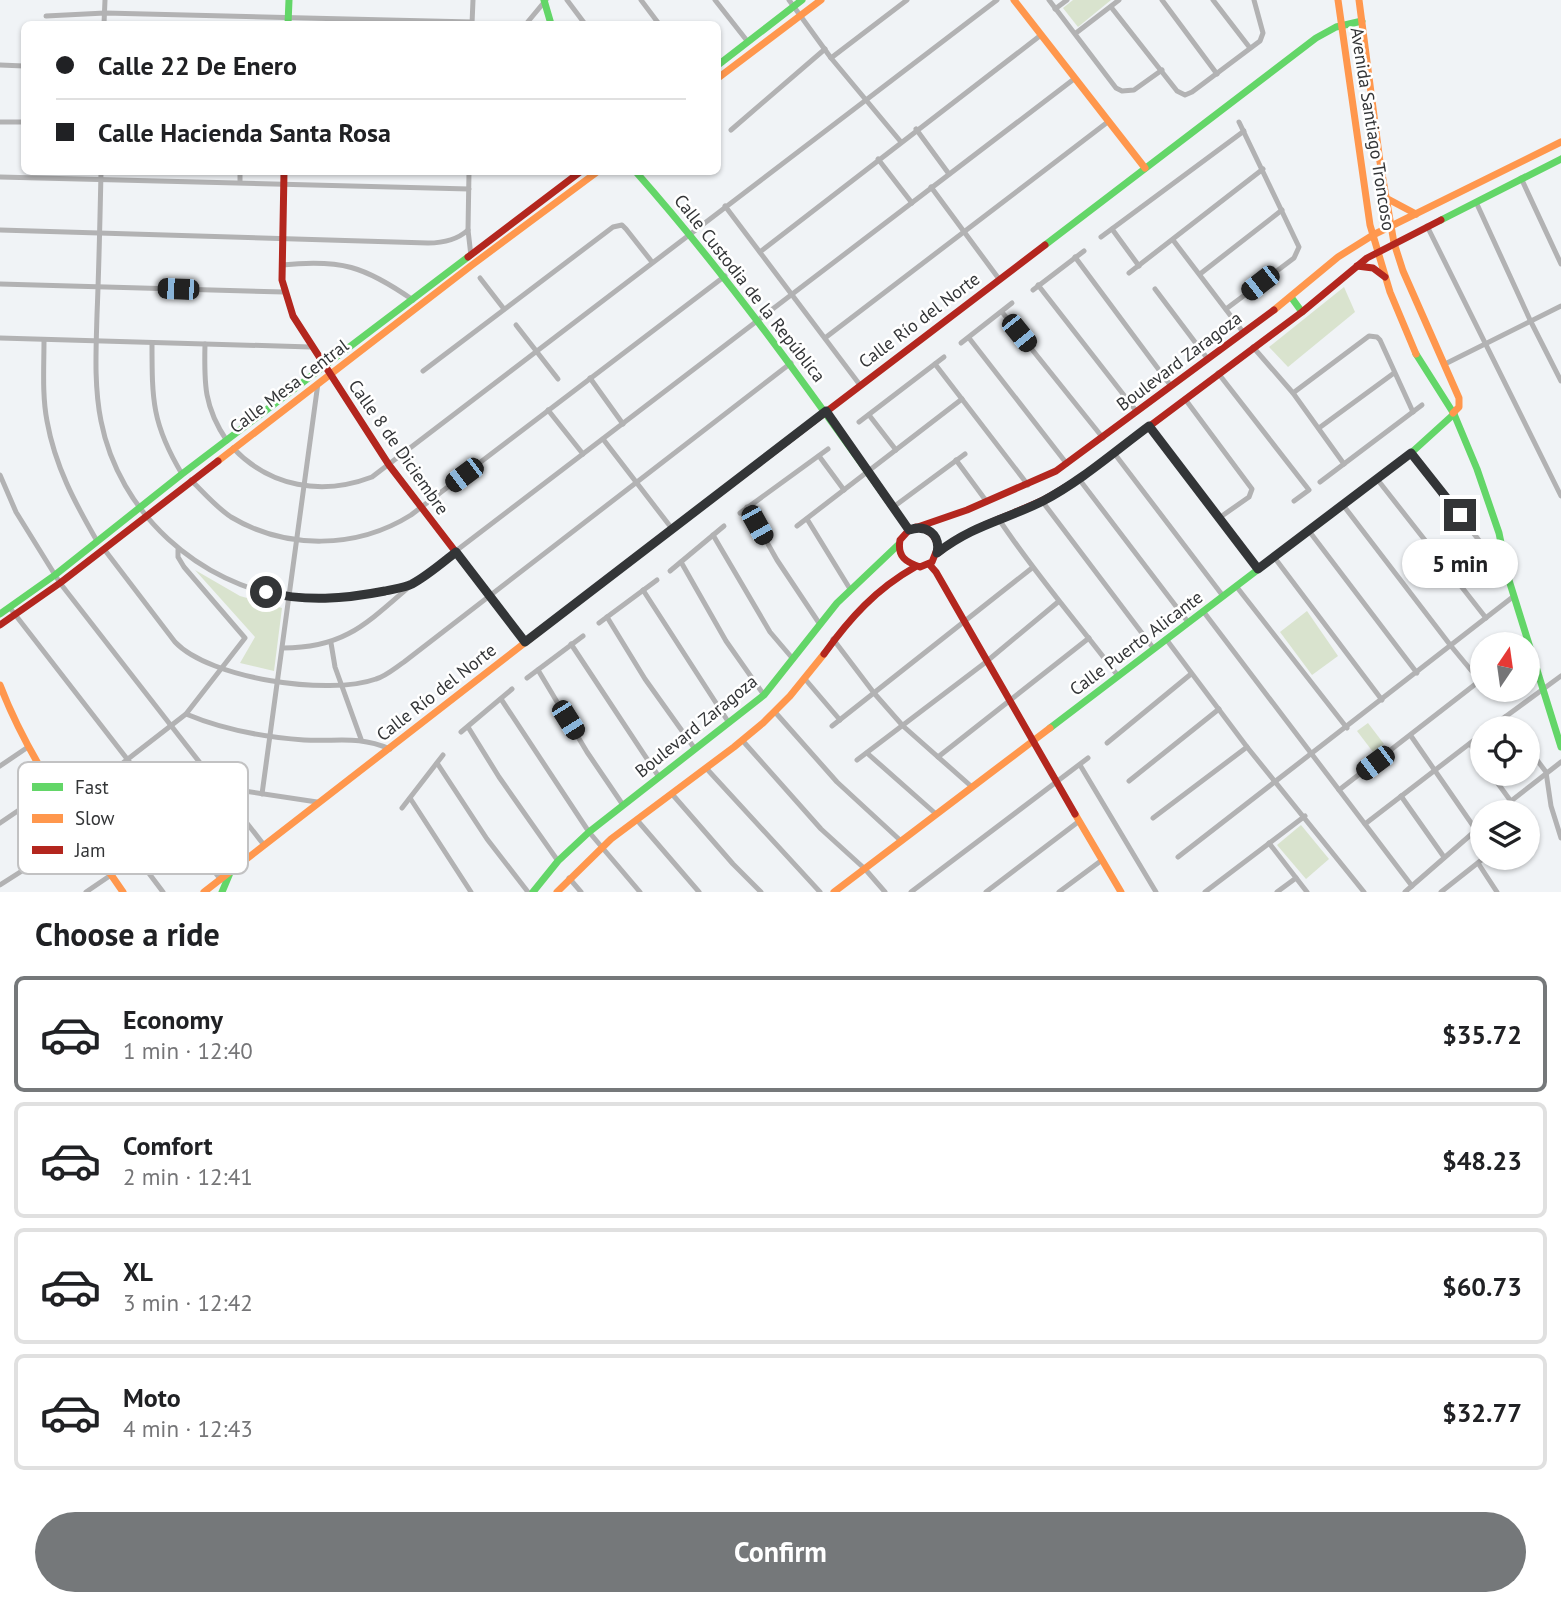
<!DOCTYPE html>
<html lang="en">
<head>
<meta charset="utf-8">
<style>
  body { margin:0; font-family:"PT Sans",sans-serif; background:#f6f6f6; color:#202124; height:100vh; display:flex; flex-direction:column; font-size:26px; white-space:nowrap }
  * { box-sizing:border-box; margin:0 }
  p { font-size:23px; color:#757577 }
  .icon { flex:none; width:38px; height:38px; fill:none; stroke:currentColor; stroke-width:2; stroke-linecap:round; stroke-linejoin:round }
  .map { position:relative; height:892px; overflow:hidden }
  .side { display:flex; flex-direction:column; background:#fff; flex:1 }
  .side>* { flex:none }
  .guide { position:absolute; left:21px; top:21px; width:700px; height:154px; border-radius:10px; box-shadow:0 2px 5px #0004; display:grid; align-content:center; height:154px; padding:0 35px; background:#fff }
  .needle { width:46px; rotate:13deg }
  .controls { position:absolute; left:1470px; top:632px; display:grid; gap:14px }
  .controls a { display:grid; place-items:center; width:70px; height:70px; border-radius:50%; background:#fff; box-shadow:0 2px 5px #0004; font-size:35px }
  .end { position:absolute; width:32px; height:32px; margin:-16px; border:9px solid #333537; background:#fff; box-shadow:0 0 0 4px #fff }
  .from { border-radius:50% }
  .bubble { position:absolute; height:49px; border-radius:24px; background:#fff; box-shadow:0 2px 5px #0004; font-size:23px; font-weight:600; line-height:49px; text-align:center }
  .car { position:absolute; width:21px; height:42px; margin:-21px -10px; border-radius:9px; box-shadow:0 0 5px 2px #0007; background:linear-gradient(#222 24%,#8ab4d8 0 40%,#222 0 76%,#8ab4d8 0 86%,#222 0) }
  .guide b { display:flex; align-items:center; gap:24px; height:66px; font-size:26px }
  .guide b+b { border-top:2px solid #e0e0e0 }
  .guide i { width:18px; height:18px; background:#202124 }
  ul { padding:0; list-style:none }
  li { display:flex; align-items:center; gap:21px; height:116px; margin:0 14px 10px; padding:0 21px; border:4px solid #e0e0e0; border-radius:10px }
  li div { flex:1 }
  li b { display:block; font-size:26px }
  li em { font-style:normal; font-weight:600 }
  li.current { border-color:#75787a }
  li>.icon { width:63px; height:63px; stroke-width:1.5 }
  h2 { padding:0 35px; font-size:32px; line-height:84px }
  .primary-button { display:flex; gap:14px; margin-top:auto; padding:14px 35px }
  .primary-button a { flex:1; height:80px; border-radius:42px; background:#75787a; color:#fff; font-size:28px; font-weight:600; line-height:80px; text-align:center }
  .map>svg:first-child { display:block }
</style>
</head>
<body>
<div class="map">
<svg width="1561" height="892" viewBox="0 0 1561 892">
  <rect width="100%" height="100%" fill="#f0f3f6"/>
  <!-- green -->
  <g fill="#d9e3ce">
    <polygon points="1073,0 1111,0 1078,27 1063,8"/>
    <polygon points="1344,287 1355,312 1288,367 1269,347"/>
    <polygon points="195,570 240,596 282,608 274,671 240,663 255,637"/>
    <polygon points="1307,611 1338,656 1312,675 1280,632"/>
    <polygon points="1368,723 1384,744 1373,752 1357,731"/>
    <polygon points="1301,825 1329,859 1306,879 1277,845"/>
  </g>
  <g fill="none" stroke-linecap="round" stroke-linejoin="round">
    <!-- street -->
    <g stroke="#b2b2b3" stroke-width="5">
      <polyline points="567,0 585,24"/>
      <polyline points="641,0 659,24"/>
      <polyline points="715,0 748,42"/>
      <polyline points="789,0 831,58 901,142"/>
      <polyline points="1049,0 1116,88 1122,91 1134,90 1162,70"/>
      <polyline points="1162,0 1217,74"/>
      <polyline points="1213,0 1250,48"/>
      <polyline points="1111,7 1177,91 1185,95 1192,92 1260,41 1263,33 1254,0"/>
      <polyline points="1055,9 1067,0"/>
      <polyline points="46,16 105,13 472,22"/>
      <polyline points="104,24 105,0"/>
      <polyline points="472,24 473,0"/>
      <polyline points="526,24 546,0"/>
      <polyline points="1076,33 1119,0"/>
      <polyline points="831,58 907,0"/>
      <polyline points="0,65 24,66"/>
      <polyline points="0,122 24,122"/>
      <polyline points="916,129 949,174"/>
      <polyline points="731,130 825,49"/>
      <polyline points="878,159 912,203"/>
      <path d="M101 172C100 219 99 267 97 315 96 350 94 386 101 421 119 513 199 585 291 598 330 603 369 594 407 586"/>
      <polyline points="469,172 468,230 471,256"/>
      <polyline points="0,177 469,189"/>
      <polyline points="1521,178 1561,264"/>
      <polyline points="240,182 240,172"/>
      <polyline points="931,187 999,279"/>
      <polyline points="1476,202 1531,322 1561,381"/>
      <polyline points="725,206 860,385"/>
      <polyline points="1427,226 1561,496"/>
      <polyline points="1112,229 1139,266"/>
      <path d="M0 230 428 243C444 243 457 240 468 230"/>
      <polyline points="1101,237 1244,131"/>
      <polyline points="1173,240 1243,332"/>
      <polyline points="760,252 1041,35"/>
      <polyline points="1075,257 1171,386"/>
      <path d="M282 265C341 259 364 266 413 300"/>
      <polyline points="1129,273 1263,169"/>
      <polyline points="1200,274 1282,210"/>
      <polyline points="480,278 504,309"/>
      <polyline points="0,284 284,292"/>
      <polyline points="1038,285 1137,412"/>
      <polyline points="1155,289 1207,358"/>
      <polyline points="1033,290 1084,251"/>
      <polyline points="1226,309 1294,258 1299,247 1239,122"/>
      <polyline points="1002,312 1103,438"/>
      <polyline points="516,325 558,379"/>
      <polyline points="0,338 311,347"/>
      <polyline points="825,338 1109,121"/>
      <polyline points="969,338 1067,464"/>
      <path d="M44 340C44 367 42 395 47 421 55 466 75 503 97 541"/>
      <path d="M152 343C152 400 152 424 182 474"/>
      <polyline points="961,343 1012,303"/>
      <path d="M205 344C204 384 204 407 227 441"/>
      <polyline points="1253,347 1293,393 1344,464"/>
      <polyline points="935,364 1028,485"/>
      <polyline points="1445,364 1561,306"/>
      <polyline points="423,371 613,227 622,225 626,229 652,262"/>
      <polyline points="1218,373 1309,490 1294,501"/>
      <polyline points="590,378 623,424"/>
      <polyline points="1293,393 1369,336 1377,337 1380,340 1413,412"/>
      <polyline points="1185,399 1252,489 1249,497 1219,518"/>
      <polyline points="548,410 583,454"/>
      <polyline points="869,415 896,450"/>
      <polyline points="859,422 944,357"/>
      <polyline points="1149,426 1258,569"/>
      <polyline points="1319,428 1394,373"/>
      <polyline points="603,439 673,530"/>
      <path d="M233 448C270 487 322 496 372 477L997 0"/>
      <polyline points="1114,453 1223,596"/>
      <polyline points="1411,453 1506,575"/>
      <polyline points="819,456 844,490"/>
      <polyline points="956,460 987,502"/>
      <polyline points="0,475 16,512 60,583 264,845"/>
      <polyline points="1079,479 1188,622"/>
      <polyline points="1377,479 1486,618"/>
      <path d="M191 480C204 493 216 507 231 517 286 550 357 549 411 515L725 276"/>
      <polyline points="1320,482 1422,405"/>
      <polyline points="1042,501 1154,649"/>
      <polyline points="1343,505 1451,646 1480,681"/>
      <polyline points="747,507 777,560 819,623"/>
      <polyline points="892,508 965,454"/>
      <polyline points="740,513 828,449"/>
      <path d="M998 518C1035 574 1078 623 1118 676"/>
      <polyline points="807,519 850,589"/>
      <polyline points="797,526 962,399"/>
      <polyline points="1309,531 1417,673"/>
      <polyline points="713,535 770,632 793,659"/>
      <path d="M104 549 175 642C210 679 329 696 376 679 386 676 395 668 404 662L791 363"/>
      <polyline points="1274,557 1382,700"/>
      <polyline points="681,562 726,641 764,695"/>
      <polyline points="670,571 724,526"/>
      <polyline points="1236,586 1347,728"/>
      <polyline points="643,590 729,723"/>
      <polyline points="10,608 221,880"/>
      <polyline points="1203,611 1412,886"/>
      <polyline points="607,617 645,679 695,749"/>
      <polyline points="599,623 657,580"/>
      <polyline points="833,639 874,693 903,726 972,787"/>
      <polyline points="1166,639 1247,747 1364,892"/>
      <polyline points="331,643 335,667 361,739"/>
      <polyline points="571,644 659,777"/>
      <path d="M283 648C344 648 366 624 410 586L1074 79"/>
      <polyline points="538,670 587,752 623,805"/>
      <polyline points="527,678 583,636"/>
      <polyline points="805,679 840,720"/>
      <polyline points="501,699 589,832 640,892"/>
      <polyline points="775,712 837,782 901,841"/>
      <path d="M186 714C224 730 263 737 304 740 337 742 357 735 390 749"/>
      <polyline points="1505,717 1513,728"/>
      <polyline points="832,726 1032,568"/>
      <polyline points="468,727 499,777 558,861"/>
      <polyline points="1490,728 1561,676"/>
      <polyline points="461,732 512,689"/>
      <polyline points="1411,736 1476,830"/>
      <polyline points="742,740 821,829 865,869 885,892"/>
      <polyline points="1107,743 1191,674"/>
      <polyline points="1470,744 1482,761"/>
      <polyline points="1528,748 1546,772 1551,806 1561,838"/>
      <polyline points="867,753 936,814"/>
      <polyline points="938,757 1089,638"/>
      <polyline points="857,760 986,662 1058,602"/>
      <polyline points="437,763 487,839 528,892"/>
      <polyline points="1080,765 1156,892"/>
      <polyline points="0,766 28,747"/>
      <polyline points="706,768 820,892"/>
      <polyline points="1491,774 1510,800"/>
      <polyline points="1129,781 1219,709"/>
      <polyline points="218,787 317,802"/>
      <polyline points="1339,790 1482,679"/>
      <polyline points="87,791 163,892"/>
      <polyline points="262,794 318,383"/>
      <polyline points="672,794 733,864 761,892"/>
      <polyline points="1401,796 1444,857"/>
      <polyline points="410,798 471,892"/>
      <polyline points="66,807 186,714 245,638 184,567 178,557 178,550"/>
      <polyline points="402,808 443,755"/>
      <polyline points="1497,812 1561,762"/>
      <polyline points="1153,818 1247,747"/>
      <polyline points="637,820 699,892"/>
      <polyline points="0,823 53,787"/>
      <polyline points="1365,824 1482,734"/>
      <polyline points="1269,843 1307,892"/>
      <polyline points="1178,857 1514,596"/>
      <polyline points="1478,863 1497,892"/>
      <polyline points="569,878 581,892"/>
      <polyline points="0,885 83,832"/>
      <polyline points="86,892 111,875"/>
      <polyline points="911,892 1088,758"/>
      <polyline points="986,892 1078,822"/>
      <polyline points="1059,892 1102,860"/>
      <polyline points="1205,892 1305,816"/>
      <polyline points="1277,892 1296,878"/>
      <polyline points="1405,892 1482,825"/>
      <polyline points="1441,892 1484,858"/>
    </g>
    <!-- fast -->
    <g stroke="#63d668" stroke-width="7">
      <polyline points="544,0 551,24"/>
      <polyline points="288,24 289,0"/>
      <polyline points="718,65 802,0"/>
      <path d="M636 172C736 285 821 407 909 530"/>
      <polyline points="1441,220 1561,159"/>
      <polyline points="1045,245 1316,38 1336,27 1362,21"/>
      <polyline points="1291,297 1302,312"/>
      <polyline points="1416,354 1454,414 1477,469 1499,533 1508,577 1561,747"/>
      <polyline points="468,568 525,642"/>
      <polyline points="0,614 55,575 182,474 468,257"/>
      <polyline points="1050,728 1411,453 1454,414"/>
      <polyline points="222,892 230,873"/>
      <polyline points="533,892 558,861 589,832 764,695 837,603 898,545"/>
    </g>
    <!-- slow -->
    <g stroke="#ff974d" stroke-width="7">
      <polyline points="1014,0 1145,168"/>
      <polyline points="1338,0 1370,225 1390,292 1416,354"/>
      <polyline points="1359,0 1380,162 1394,243 1403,271 1459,398 1459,407 1453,413"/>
      <polyline points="718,78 821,0"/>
      <polyline points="1386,198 1416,214"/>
      <polyline points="1274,310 1338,257 1373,235 1561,142"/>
      <polyline points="218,461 472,265 597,172"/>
      <path d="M0 685C29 761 77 825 123 892"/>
      <polyline points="1075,814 1121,892"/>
      <polyline points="204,892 616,572"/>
      <polyline points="557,892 611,839 734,747 763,723 790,696 824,654"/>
      <polyline points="834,892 1050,728"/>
    </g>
    <!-- jam -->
    <g stroke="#b3261e" stroke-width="7">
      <polyline points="284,172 282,280 293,316 389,465 468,568"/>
      <polyline points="468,257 580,172"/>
      <polyline points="1357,266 1373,268 1385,277"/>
      <path d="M916 527C928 529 935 534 938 547L932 562 920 567C906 562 897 557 900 540L909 530 967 510 1056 471 1274 310"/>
      <path d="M938 553C969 527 1005 518 1041 501 1054 495 1066 486 1079 479L1302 312 1367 258 1441 220"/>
      <polyline points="929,564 936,572 1075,814"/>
      <polyline points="616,572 1045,245"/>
      <polyline points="0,625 60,583 218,461"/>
      <path d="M824 654C850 618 876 589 915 567"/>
    </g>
  </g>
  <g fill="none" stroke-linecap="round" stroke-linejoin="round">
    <!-- route -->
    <path stroke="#333537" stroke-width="9" d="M266 592C306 602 344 599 385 591 393 589 404 588 412 584 427 576 442 563 456 552L525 642 826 411 909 530C926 524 941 534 937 553 973 525 1005 520 1043 501 1081 481 1114 452 1149 426L1258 569 1411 453 1460 515"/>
  </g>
  <g text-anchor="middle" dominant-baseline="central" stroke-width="5" stroke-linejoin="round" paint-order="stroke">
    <!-- street labels -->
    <g font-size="18" fill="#333537" stroke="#fff">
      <text transform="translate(1373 129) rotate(81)">Avenida Santiago Troncoso</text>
      <text transform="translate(750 288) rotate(52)">Calle Custodia de la República</text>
      <text transform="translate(919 320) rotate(-37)">Calle Río del Norte</text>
      <text transform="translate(1179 361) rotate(-37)">Boulevard Zaragoza</text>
      <text transform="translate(289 386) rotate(-37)">Calle Mesa Central</text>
      <text transform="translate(399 447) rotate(55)">Calle 8 de Diciembre</text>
      <text transform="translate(1136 643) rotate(-37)">Calle Puerto Alicante</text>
      <text transform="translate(436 692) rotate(-38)">Calle Río del Norte</text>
      <text transform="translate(696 726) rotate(-39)">Boulevard Zaragoza</text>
    </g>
  </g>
  <!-- legend -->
  <rect x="18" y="762" width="230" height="112" rx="10" fill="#fff" stroke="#c2c2c3" stroke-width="2"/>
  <rect x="32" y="783" width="31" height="8" fill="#63d668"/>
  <rect x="32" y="814" width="31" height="9" fill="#ff974d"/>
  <rect x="32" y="846" width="31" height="8" fill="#b3261e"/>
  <g font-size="19" fill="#333537">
    <text x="75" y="794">Fast</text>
    <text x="75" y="825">Slow</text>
    <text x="75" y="857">Jam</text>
  </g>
</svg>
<div class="controls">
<a><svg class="needle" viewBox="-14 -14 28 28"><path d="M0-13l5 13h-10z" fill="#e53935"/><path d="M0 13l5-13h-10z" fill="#757577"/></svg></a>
<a><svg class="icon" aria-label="locate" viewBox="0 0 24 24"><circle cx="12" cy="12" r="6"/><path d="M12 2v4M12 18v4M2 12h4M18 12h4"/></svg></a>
<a><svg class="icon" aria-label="layers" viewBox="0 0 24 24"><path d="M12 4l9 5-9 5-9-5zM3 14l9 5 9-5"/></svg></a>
</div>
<i class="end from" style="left:266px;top:592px"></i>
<i class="end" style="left:1460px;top:515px"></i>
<div class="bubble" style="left:1402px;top:539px;width:116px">5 min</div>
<i class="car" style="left:1260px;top:283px;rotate:232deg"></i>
<i class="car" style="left:178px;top:289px;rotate:272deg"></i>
<i class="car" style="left:1019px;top:333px;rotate:141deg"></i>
<i class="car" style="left:464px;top:475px;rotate:233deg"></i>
<i class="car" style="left:757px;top:525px;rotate:151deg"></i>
<i class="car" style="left:568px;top:720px;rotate:148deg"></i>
<i class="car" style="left:1375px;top:763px;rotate:233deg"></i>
<div class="guide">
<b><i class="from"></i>Calle 22 De Enero</b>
<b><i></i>Calle Hacienda Santa Rosa</b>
</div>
</div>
<section class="side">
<h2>Choose a ride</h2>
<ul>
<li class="current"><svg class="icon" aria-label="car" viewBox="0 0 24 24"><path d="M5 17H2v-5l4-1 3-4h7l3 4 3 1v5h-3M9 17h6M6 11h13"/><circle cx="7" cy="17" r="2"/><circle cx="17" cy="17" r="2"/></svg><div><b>Economy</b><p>1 min · 12:40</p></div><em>$35.72</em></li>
<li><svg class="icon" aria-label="car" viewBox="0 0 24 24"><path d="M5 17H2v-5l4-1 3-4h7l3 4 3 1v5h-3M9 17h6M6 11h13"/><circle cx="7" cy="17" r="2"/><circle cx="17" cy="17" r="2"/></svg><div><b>Comfort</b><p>2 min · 12:41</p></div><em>$48.23</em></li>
<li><svg class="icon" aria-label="car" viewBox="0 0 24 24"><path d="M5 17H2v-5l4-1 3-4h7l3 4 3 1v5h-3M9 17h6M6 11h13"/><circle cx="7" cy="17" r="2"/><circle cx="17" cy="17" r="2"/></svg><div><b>XL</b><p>3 min · 12:42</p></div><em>$60.73</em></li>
<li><svg class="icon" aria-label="car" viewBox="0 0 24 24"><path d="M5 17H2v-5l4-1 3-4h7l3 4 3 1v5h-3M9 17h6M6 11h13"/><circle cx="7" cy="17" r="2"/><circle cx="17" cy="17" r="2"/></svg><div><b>Moto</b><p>4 min · 12:43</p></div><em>$32.77</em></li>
</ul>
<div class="primary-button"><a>Confirm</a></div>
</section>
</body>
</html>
